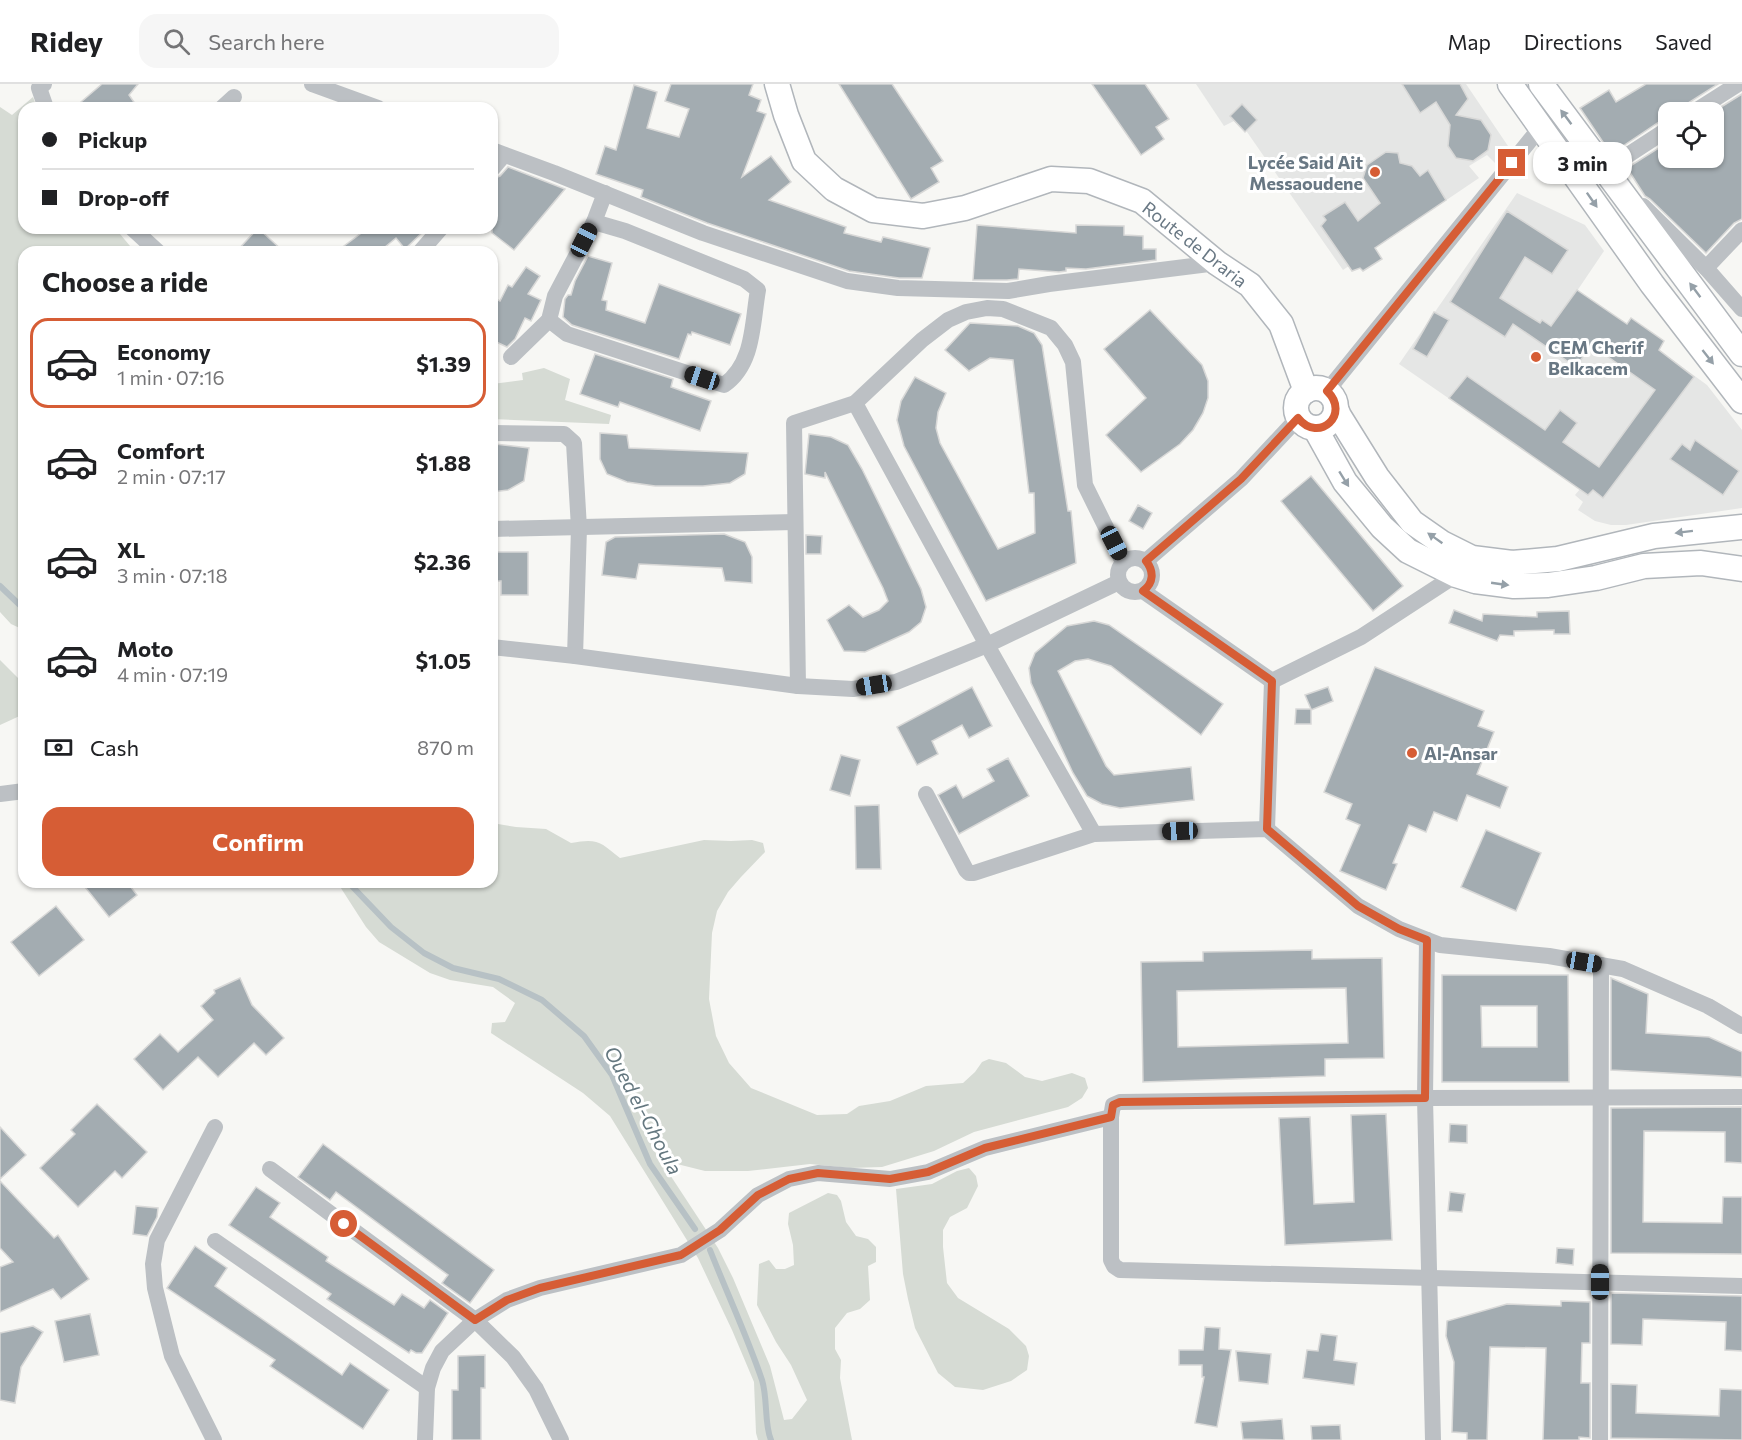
<!DOCTYPE html>
<html lang="en">
<head>
<meta charset="utf-8">
<style>
  body { margin:0; font-family:Commissioner,sans-serif; background:#f6f6f6; color:#202124; height:100vh; display:flex; flex-direction:column; font-size:22px; white-space:nowrap }
  * { box-sizing:border-box; margin:0 }
  p { font-size:20px; color:#757577 }
  .icon { flex:none; width:33px; height:33px; fill:none; stroke:currentColor; stroke-width:2; stroke-linecap:round; stroke-linejoin:round }
  .map { position:relative; flex:1; overflow:hidden }
  .side { position:absolute; left:18px; top:162px; width:480px; height:642px; display:flex; flex-direction:column; background:#fff; border-radius:18px; box-shadow:0 2px 4px #0004 }
  .side>* { flex:none }
  .hud { position:absolute; left:18px; top:18px; width:480px; height:132px; border-radius:18px; box-shadow:0 2px 4px #0004; display:grid; align-content:center; height:132px; padding:0 24px; background:#fff }
  .buttons { position:absolute; left:1658px; top:18px; display:grid; gap:12px }
  .buttons a { display:grid; place-items:center; width:66px; height:66px; border-radius:12px; background:#fff; box-shadow:0 2px 4px #0004; font-size:30px }
  .end { position:absolute; width:27px; height:27px; margin:-14px; border:8px solid #d65d35; background:#fff; box-shadow:0 0 0 3px #fff }
  .from { border-radius:50% }
  .bubble { position:absolute; height:42px; border-radius:18px; background:#fff; box-shadow:0 2px 4px #0004; font-size:20px; font-weight:700; line-height:42px; text-align:center }
  .car { position:absolute; width:18px; height:36px; margin:-18px -9px; border-radius:8px; box-shadow:0 0 4px 2px #0007; background:linear-gradient(#222 24%,#8ab4d8 0 40%,#222 0 76%,#8ab4d8 0 86%,#222 0) }
  .hud b { display:flex; align-items:center; gap:21px; height:57px; font-size:22px }
  .hud b+b { border-top:2px solid #e0e0e0 }
  .hud i { width:15px; height:15px; background:#202124 }
  ul { padding:0; list-style:none }
  li { display:flex; align-items:center; gap:18px; height:90px; margin:0 12px 9px; padding:0 12px; border:3px solid transparent; border-radius:18px }
  li div { flex:1 }
  li b { display:block; font-size:22px }
  li em { font-style:normal; font-weight:700 }
  li.selected { border-color:#d65d35 }
  li>.icon { width:54px; height:54px; stroke-width:1.5 }
  h2 { padding:0 24px; font-size:27px; line-height:72px }
  .pay { display:flex; align-items:center; gap:15px; height:66px; padding:0 24px; font-size:22px }
  .pay p { margin-inline-start:auto }
  .primary-button { display:flex; gap:12px; margin-top:auto; padding:12px 24px }
  .primary-button a { flex:1; height:69px; border-radius:18px; background:#d65d35; color:#fff; font-size:24px; font-weight:700; line-height:69px; text-align:center }
  header { display:flex; align-items:center; gap:36px; box-sizing:border-box; height:84px; padding:0 30px; background:#fff; border-bottom:2px solid #e0e0e0 }
  header strong { font-size:28px }
  nav { display:flex; gap:33px; margin-inline-start:auto; font-size:21px }
  .search { width:420px; height:54px; background:#f6f6f6; display:flex; align-items:center; gap:15px; box-sizing:border-box; padding:0 21px; border-radius:18px; color:#757577; font-size:22px }
  .map>svg:first-child { display:block }
</style>
</head>
<body>
<header>
<strong>Ridey</strong>
<div class="search"><svg class="icon" aria-label="search" viewBox="0 0 24 24"><circle cx="10" cy="10" r="6"/><path d="M15 15l6 6"/></svg>Search here</div>
<nav><a>Map</a><a>Directions</a><a>Saved</a></nav>
</header>
<div class="map">
<svg width="1742" height="1356" viewBox="0 0 1742 1356">
  <rect width="100%" height="100%" fill="#f7f7f4"/>
  <!-- built -->
  <g fill="#e5e6e5">
    <polygon points="1196,0 1466,0 1508,62 1495,79 1487,71 1469,82 1479,94 1343,186 1238,35 1224,42"/>
    <polygon points="1517,109 1585,141 1604,167 1577,207 1627,240 1631,234 1664,257 1659,266 1707,301 1742,346 1742,424 1626,441 1611,441 1595,437 1578,426 1583,418 1575,411 1580,405 1399,280"/>
  </g>
  <!-- green -->
  <g fill="#d6dbd4">
    <polygon points="33,13 37,24 24,24 24,144 115,144 135,168 24,168 24,546 11,540 0,528 0,23 12,31"/>
    <polygon points="544,284 570,295 565,316 611,331 609,340 492,335 492,300 523,296 522,289"/>
    <polygon points="0,576 24,600 24,630 0,641"/>
    <path d="M492 739 516 743 546 745 571 759C598 754 600 758 620 774L704 756 731 757 752 756 763 759 765 768 741 793 728 808 717 827 712 849 709 915 716 952 729 979 751 1004 817 1031 847 1030 859 1022 890 1017 926 1002 963 999 975 988 982 978 989 975 1006 979 1025 993 1042 997 1072 989 1085 994 1088 1004 1082 1014 1068 1023 974 1048 934 1067 882 1083 850 1084 810 1080 748 1087H705L677 1080 655 1068 718 1164 733 1194 770 1282 784 1336 792 1335 807 1316 791 1281 776 1258 757 1221 759 1180 769 1176 776 1185H785L794 1181 793 1161 788 1140 789 1129 828 1109 837 1111 841 1117 846 1138 856 1152 868 1155 876 1163V1178L868 1182 870 1216 860 1225 847 1229 835 1244V1265L841 1276 840 1294 852 1356H758L756 1349 754 1298 732 1246 698 1174 610 1032 583 1009 491 949 492 939 505 938 515 919 493 903 450 896 430 889 379 858 366 843 337 798H492Z"/>
    <polygon points="969,1084 976,1092 978,1102 967,1124 950,1133 943,1146 943,1163 947,1199 958,1214 1009,1245 1026,1262 1029,1272 1027,1286 1011,1297 983,1306 955,1303 938,1289 915,1244 908,1215 903,1190 896,1105 932,1100 957,1087"/>
  </g>
  <g fill="none" stroke-linecap="round" stroke-linejoin="round">
    <!-- stream -->
    <g stroke="#b7c1c5" stroke-width="6">
      <polyline points="0,502 24,525"/>
      <polyline points="348,798 391,843 424,869 453,884 499,895 542,916 584,952 612,991 650,1080 695,1145"/>
      <path d="M710 1166C727 1209 747 1252 762 1296 768 1315 764 1340 771 1356"/>
    </g>
  </g>
  <!-- building -->
  <g fill="#a3acb1" stroke="#d8d8d7" stroke-width="1.5" fill-rule="evenodd">
    <polygon points="102,0 138,0 129,11 138,24 74,24"/>
    <polygon points="671,0 753,0 749,11 761,16 757,27 766,30 742,93 771,72 791,98 769,116 846,143 844,149 881,158 883,153 930,164 922,194 899,194 849,187 707,139 641,113 643,106 596,90 605,62 616,66 634,1 657,8 647,44 679,53 689,25 665,17"/>
    <polygon points="839,0 892,0 943,77 931,84 939,98 911,115"/>
    <polygon points="1092,0 1145,0 1169,35 1156,43 1164,55 1141,71"/>
    <polygon points="1402,0 1460,0 1468,15 1456,31 1481,36 1491,51 1488,66 1473,77 1456,74 1448,62 1450,41 1436,18 1420,29"/>
    <polygon points="1646,0 1718,0 1688,19 1680,28 1668,28 1668,35 1662,36 1611,70 1580,24 1609,6 1616,18"/>
    <polygon points="1742,10 1742,135 1734,139 1706,169 1650,115 1645,112 1627,84 1668,58 1668,74 1713,74 1713,28"/>
    <polygon points="1242,20 1257,36 1245,48 1230,32"/>
    <polygon points="1386,68 1398,69 1400,79 1412,82 1420,92 1428,86 1446,116 1375,164 1382,175 1363,187 1360,184 1352,187 1321,142 1326,136 1323,132 1345,118 1358,137 1380,119 1363,94 1367,81"/>
    <polygon points="508,83 565,105 514,166 492,149 492,95 500,92"/>
    <polygon points="1507,127 1568,166 1552,190 1525,173 1500,214 1540,239 1542,236 1551,242 1577,206 1627,240 1631,234 1664,257 1659,266 1694,293 1603,414 1593,406 1588,411 1449,314 1467,292 1545,346 1560,326 1577,339 1563,358 1599,383 1655,306 1591,261 1576,283 1513,240 1505,253 1450,218"/>
    <polygon points="977,141 1076,149 1076,141 1124,142 1124,151 1143,152 1143,165 1156,165 1156,176 1086,185 1066,184 1066,187 1059,188 1019,185 1018,195 1007,196 973,196"/>
    <polygon points="258,144 284,168 236,168"/>
    <polygon points="368,144 427,144 405,165 396,154 379,168 336,168"/>
    <polygon points="588,172 612,179 602,216 607,217 606,226 645,239 659,200 741,230 730,261 692,248 691,251 688,250 679,275 572,241 563,233 565,215 568,211 571,211 575,197"/>
    <polygon points="526,183 540,192 528,210 541,216 531,237 525,234 515,255 507,263 492,256 492,213 500,217 508,201 512,203"/>
    <polygon points="1150,226 1202,281 1208,297 1208,314 1203,329 1193,346 1180,360 1141,388 1106,351 1146,314 1104,265"/>
    <polygon points="1434,228 1449,236 1427,273 1413,265"/>
    <polygon points="970,239 1018,242 1034,249 1042,261 1068,427 1071,427 1076,479 986,517 904,362 897,336 901,317 915,293 946,309 938,328 936,344 940,359 998,465 1035,449 1034,409 1029,409 1013,276 990,274 969,287 945,266"/>
    <polygon points="595,270 673,295 671,303 711,317 700,347 620,318 618,323 580,310"/>
    <polygon points="600,349 627,351 629,364 748,369 745,390 730,399 703,402 655,402 627,398 607,390 600,375"/>
    <polygon points="809,350 831,353 848,361 862,385 921,505 926,523 921,538 909,548 865,568 844,567 827,536 849,521 863,533 879,526 888,517 883,504 825,388 825,394 805,390"/>
    <polygon points="1695,356 1739,387 1723,411 1670,375 1682,360 1690,366"/>
    <polygon points="495,360 529,364 524,397 508,406 492,408 492,375"/>
    <polygon points="1311,392 1403,502 1373,527 1281,417"/>
    <polygon points="1138,421 1152,429 1143,445 1129,437"/>
    <polygon points="724,450 745,458 752,473 752,499 725,497 722,484 639,480 636,495 602,491 606,458 615,453"/>
    <polygon points="806,451 822,452 821,470 806,470"/>
    <polygon points="492,468 528,468 528,511 501,511 501,497 492,497"/>
    <polygon points="1454,526 1482,537 1483,530 1537,533 1537,528 1569,527 1570,550 1554,550 1554,546 1514,547 1514,552 1500,551 1497,557 1449,539"/>
    <polygon points="1094,537 1109,541 1223,620 1201,651 1111,582 1088,575 1075,577 1058,587 1106,682 1114,691 1191,683 1194,716 1120,724 1102,720 1087,712 1073,689 1031,599 1029,584 1035,569 1067,542"/>
    <polygon points="1375,583 1484,627 1478,642 1494,648 1477,690 1508,703 1500,724 1467,711 1457,737 1434,728 1426,748 1409,741 1393,779 1397,780 1386,806 1340,787 1360,741 1346,735 1352,720 1324,708"/>
    <polygon points="972,603 992,642 969,654 962,641 932,657 938,670 917,681 897,643"/>
    <polygon points="1328,603 1333,617 1311,626 1311,640 1295,640 1296,625 1311,625 1305,611"/>
    <polygon points="841,671 860,676 850,712 830,706"/>
    <polygon points="1008,674 1029,712 959,750 938,711 956,701 963,714 994,697 987,685"/>
    <polygon points="879,721 881,785 856,785 855,722"/>
    <polygon points="1486,746 1541,769 1516,827 1461,803"/>
    <polygon points="81,798 127,798 137,811 109,833"/>
    <polygon points="56,822 84,856 39,892 11,858"/>
    <path d="M1312 866V875L1382 874 1384 974 1325 975V992L1143 998 1141 878 1203 877V868ZM1346 904 1348 959 1178 963 1177 907Z"/>
    <path d="M1442 891H1568L1569 998H1442ZM1481 922H1537V963H1482Z"/>
    <polygon points="240,894 252,921 284,954 266,971 254,959 218,993 198,973 163,1006 134,975 160,950 178,968 213,936 201,922 215,909 214,906"/>
    <polygon points="1611,894 1648,910 1646,949 1709,953 1742,968 1742,993 1611,986"/>
    <polygon points="97,1020 147,1068 122,1094 115,1087 78,1123 40,1084 75,1050 71,1046"/>
    <polygon points="1742,1023 1742,1079 1725,1078 1725,1048 1644,1047 1643,1138 1722,1139 1723,1113 1742,1113 1742,1170 1611,1169 1611,1024"/>
    <polygon points="1386,1030 1392,1156 1285,1161 1279,1034 1310,1033 1314,1120 1354,1118 1351,1031"/>
    <polygon points="1450,1040 1467,1041 1467,1059 1449,1058"/>
    <polygon points="0,1043 26,1071 0,1095"/>
    <polygon points="323,1060 494,1186 470,1219 442,1199 448,1191 336,1108 330,1116 298,1093"/>
    <polygon points="0,1097 54,1154 58,1151 89,1195 61,1215 53,1205 0,1228 0,1183 13,1178 0,1164"/>
    <polygon points="256,1103 280,1119 270,1133 328,1173 326,1177 394,1221 402,1210 424,1224 430,1216 448,1229 422,1269 416,1269 411,1266 409,1269 327,1215 331,1210 229,1141"/>
    <polygon points="1450,1108 1465,1110 1462,1128 1448,1127"/>
    <polygon points="136,1122 158,1124 157,1133 147,1152 133,1150"/>
    <polygon points="195,1162 227,1184 215,1202 342,1291 350,1279 389,1306 363,1345 270,1282 275,1276 167,1204"/>
    <polygon points="1557,1164 1574,1165 1573,1181 1556,1179"/>
    <polygon points="1611,1209 1742,1212 1742,1267 1725,1266 1726,1238 1643,1235 1642,1261 1611,1260"/>
    <polygon points="1561,1217 1590,1218 1590,1259 1582,1259 1581,1299 1590,1299 1590,1354 1579,1353 1579,1356 1543,1356 1546,1264 1490,1263 1487,1356 1467,1356 1467,1349 1452,1348 1454,1278 1446,1252 1447,1237 1507,1220 1561,1222"/>
    <polygon points="90,1230 99,1271 64,1278 55,1237"/>
    <polygon points="33,1242 43,1248 21,1283 15,1319 0,1316 0,1249"/>
    <polygon points="1205,1243 1220,1244 1219,1265 1231,1266 1217,1343 1195,1339 1204,1293 1202,1293 1202,1281 1179,1281 1179,1266 1203,1266"/>
    <polygon points="1321,1250 1337,1252 1334,1276 1357,1279 1354,1301 1303,1294 1307,1266 1318,1267"/>
    <polygon points="1236,1267 1271,1270 1268,1300 1239,1297"/>
    <polygon points="485,1271 485,1304 481,1304 481,1356 452,1356 452,1306 458,1306 458,1272"/>
    <polygon points="1611,1300 1637,1301 1636,1329 1719,1332 1720,1305 1742,1306 1742,1356 1611,1354"/>
    <polygon points="1282,1335 1284,1356 1243,1355 1241,1338"/>
    <polygon points="1340,1341 1341,1356 1312,1356 1311,1342"/>
  </g>
  <g fill="none" stroke-linecap="round" stroke-linejoin="round">
    <!-- secondary casing -->
    <g stroke="#b1b6bb" stroke-width="27">
      <g id="secondary">
        <polyline points="777,0 786,31 804,77 834,105 873,126 923,132 965,124 1051,95 1089,97 1142,117 1217,179 1250,201 1281,240 1306,307"/>
        <polyline points="1510,0 1652,200 1742,317"/>
        <polyline points="1541,0 1742,270"/>
        <circle cx="1316" cy="324" r="20"/>
        <polyline points="1336,325 1339,332 1377,393 1412,438 1442,459 1472,474 1512,479 1558,475 1654,452 1742,443"/>
        <polyline points="1315,344 1345,398 1382,443 1408,467 1456,491 1475,497 1514,502 1548,501 1596,494 1644,482 1701,479 1742,485"/>
      </g>
    </g>
    <!-- minor -->
    <g stroke="#bcc0c4" stroke-width="16">
      <polyline points="44,0 39,4 46,24"/>
      <polyline points="312,0 378,24"/>
      <polyline points="222,24 234,13"/>
      <polyline points="1694,28 1738,0"/>
      <polyline points="492,66 554,89 703,149 847,197 898,204 1008,207 1049,200 1217,179"/>
      <polyline points="492,85 504,71"/>
      <polyline points="1611,92 1605,86 1668,45"/>
      <polyline points="1643,122 1706,184 1742,225"/>
      <polyline points="132,144 158,168"/>
      <polyline points="420,168 441,144"/>
      <polyline points="1706,184 1742,146"/>
      <path d="M549 236 567 250 724 301C754 280 752 240 758 206L744 195 625 147 594 138"/>
      <polyline points="511,273 549,236 555,212 594,138 605,109"/>
      <polyline points="1327,307 1540,44"/>
      <polyline points="855,319 987,561 1094,750"/>
      <polyline points="492,349 564,350 574,359 579,444 575,572"/>
      <polyline points="492,445 795,438"/>
      <circle cx="1135" cy="491" r="17"/>
      <polyline points="1146,477 1241,395 1298,334"/>
      <polyline points="1143,507 1272,597"/>
      <polyline points="492,563 575,572 798,602 853,605 896,598 987,561 1119,498"/>
      <polyline points="1272,597 1361,553 1456,491"/>
      <polyline points="798,602 794,339 855,319 922,256 948,236 966,228 987,224 1003,225 1051,244 1065,261 1073,278 1085,401 1123,478"/>
      <polyline points="0,710 24,707"/>
      <polyline points="926,710 966,786 969,789 974,789 1094,750 1267,745 1358,822 1399,845 1440,861 1549,872 1623,885 1708,922 1742,942"/>
      <polyline points="1267,745 1272,597"/>
      <polyline points="1427,856 1425,1014 1433,1356"/>
      <polyline points="1742,1013 1425,1014 1120,1018 1113,1021 1111,1033 1111,1176 1114,1182 1120,1186 1742,1202"/>
      <polyline points="270,1085 475,1236 513,1273 536,1305 561,1356"/>
      <polyline points="215,1157 427,1304"/>
      <polyline points="214,1356 172,1272 155,1204 153,1180 157,1156 215,1043"/>
      <polyline points="425,1356 427,1304 433,1284 442,1267 475,1236 507,1216 540,1204 681,1171 720,1146 758,1111 789,1095 818,1089 890,1095 928,1088 985,1064 1111,1033"/>
      <polyline points="1600,1356 1601,881"/>
    </g>
    <!-- secondary -->
    <use href="#secondary" stroke="#fff" stroke-width="24"/>
  </g>
  <!-- one-way arrows -->
  <defs><path id="oneway-solid" d="M-6-.8H1V-3.2L6.5 0L1 3.2V.8H-6Z" transform="scale(1.5)"/></defs>
  <g fill="#95a0a8">
    <use href="#oneway-solid" transform="translate(1566 33) rotate(-127)"/>
    <use href="#oneway-solid" transform="translate(1592 116) rotate(55)"/>
    <use href="#oneway-solid" transform="translate(1695 206) rotate(-127)"/>
    <use href="#oneway-solid" transform="translate(1708 273) rotate(52)"/>
    <use href="#oneway-solid" transform="translate(1344 395) rotate(58)"/>
    <use href="#oneway-solid" transform="translate(1684 448) rotate(173)"/>
    <use href="#oneway-solid" transform="translate(1435 454) rotate(-145)"/>
    <use href="#oneway-solid" transform="translate(1500 500) rotate(8)"/>
  </g>
  <g fill="none" stroke-linecap="round" stroke-linejoin="round">
    <!-- route -->
    <path stroke="#d65d35" stroke-width="8" d="M344 1140 475 1236 507 1216 540 1204 681 1171 720 1146 758 1111 789 1095 818 1089 890 1095 928 1088 985 1064 1111 1033 1113 1021 1120 1018 1425 1014 1427 856 1399 845 1358 822 1267 745 1272 597 1143 507C1154 499 1154 487 1146 477L1241 395 1298 334C1319 360 1351 330 1327 307L1512 79"/>
  </g>
  <!-- markers -->
  <g fill="#d65d35" stroke="#fff" stroke-width="2">
    <circle cx="1375" cy="88" r="6"/>
    <circle cx="1536" cy="273" r="6"/>
    <circle cx="1412" cy="669" r="6"/>
  </g>
  <g text-anchor="middle" dominant-baseline="central" stroke-width="6" stroke-linejoin="round" paint-order="stroke">
    <!-- poi labels -->
    <g font-size="18" font-weight="bold" fill="#687783" stroke="#fff" text-anchor="start">
      <text x="1363" y="78" text-anchor="end">Lycée Said Ait<tspan x="1363" dy="21">Messaoudene</tspan></text>
      <text x="1548" y="263">CEM Cherif<tspan x="1548" dy="21">Belkacem</tspan></text>
      <text x="1424" y="669">Al-Ansar</text>
    </g>
    <!-- street labels -->
    <g font-size="18" fill="#687783" stroke="#fff">
      <text transform="translate(1195 160) rotate(38)">Route de Draria</text>
    </g>
    <!-- water labels -->
    <g font-size="20" font-style="italic" fill="#64777f" stroke="#fff">
      <text transform="translate(644 1026) rotate(62)">Oued el-Ghoula</text>
    </g>
  </g>
</svg>
<div class="buttons">
<a><svg class="icon" aria-label="locate" viewBox="0 0 24 24"><circle cx="12" cy="12" r="6"/><path d="M12 2v4M12 18v4M2 12h4M18 12h4"/></svg></a>
</div>
<i class="end from" style="left:344px;top:1140px"></i>
<i class="end" style="left:1512px;top:79px"></i>
<div class="bubble" style="left:1533px;top:58px;width:99px">3 min</div>
<i class="car" style="left:584px;top:156px;rotate:27deg"></i>
<i class="car" style="left:702px;top:294px;rotate:288deg"></i>
<i class="car" style="left:1114px;top:459px;rotate:153deg"></i>
<i class="car" style="left:874px;top:601px;rotate:261deg"></i>
<i class="car" style="left:1180px;top:747px;rotate:268deg"></i>
<i class="car" style="left:1584px;top:878px;rotate:99deg"></i>
<i class="car" style="left:1600px;top:1198px;rotate:0deg"></i>
<div class="hud">
<b><i class="from"></i>Pickup</b>
<b><i></i>Drop-off</b>
</div>
<section class="side">
<h2>Choose a ride</h2>
<ul>
<li class="selected"><svg class="icon" aria-label="car" viewBox="0 0 24 24"><path d="M5 17H2v-5l4-1 3-4h7l3 4 3 1v5h-3M9 17h6M6 11h13"/><circle cx="7" cy="17" r="2"/><circle cx="17" cy="17" r="2"/></svg><div><b>Economy</b><p>1 min · 07:16</p></div><em>$1.39</em></li>
<li><svg class="icon" aria-label="car" viewBox="0 0 24 24"><path d="M5 17H2v-5l4-1 3-4h7l3 4 3 1v5h-3M9 17h6M6 11h13"/><circle cx="7" cy="17" r="2"/><circle cx="17" cy="17" r="2"/></svg><div><b>Comfort</b><p>2 min · 07:17</p></div><em>$1.88</em></li>
<li><svg class="icon" aria-label="car" viewBox="0 0 24 24"><path d="M5 17H2v-5l4-1 3-4h7l3 4 3 1v5h-3M9 17h6M6 11h13"/><circle cx="7" cy="17" r="2"/><circle cx="17" cy="17" r="2"/></svg><div><b>XL</b><p>3 min · 07:18</p></div><em>$2.36</em></li>
<li><svg class="icon" aria-label="car" viewBox="0 0 24 24"><path d="M5 17H2v-5l4-1 3-4h7l3 4 3 1v5h-3M9 17h6M6 11h13"/><circle cx="7" cy="17" r="2"/><circle cx="17" cy="17" r="2"/></svg><div><b>Moto</b><p>4 min · 07:19</p></div><em>$1.05</em></li>
</ul>
<div class="pay"><svg class="icon" aria-label="cash" viewBox="0 0 24 24"><path d="M3 7h18v10H3z"/><circle cx="12" cy="12" r="2"/></svg>Cash<p>870 m</p></div>
<div class="primary-button"><a>Confirm</a></div>
</section>
</div>
</body>
</html>
